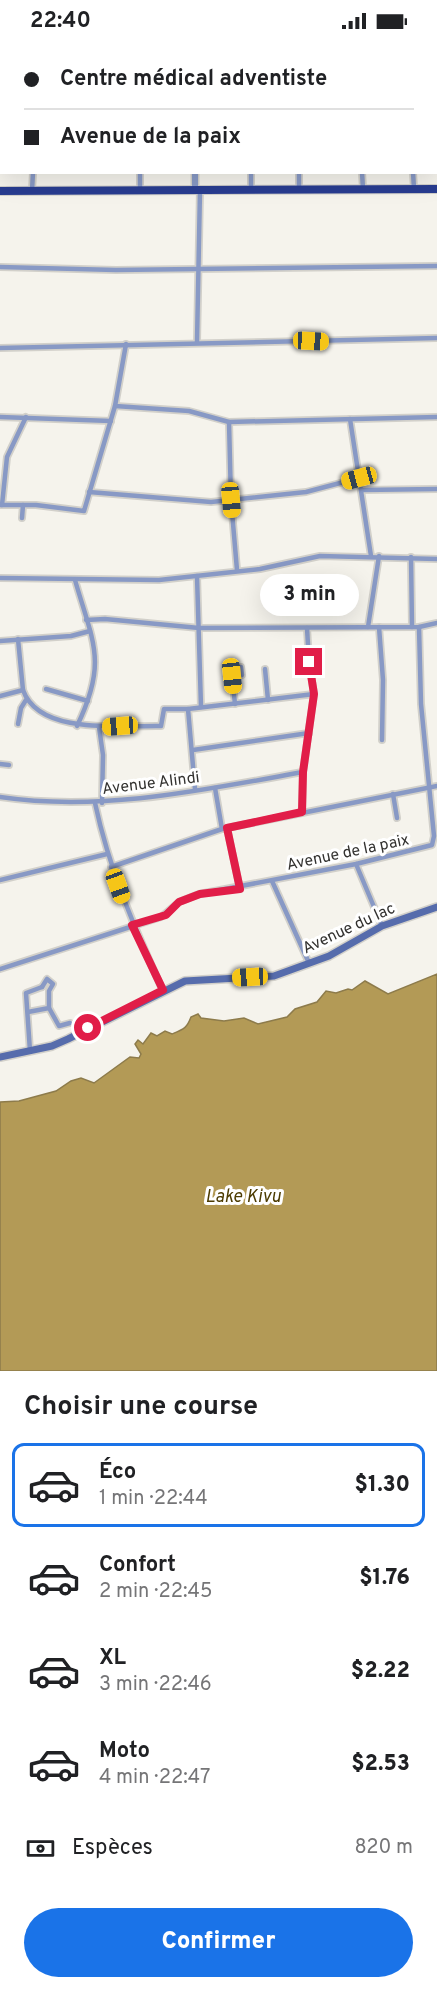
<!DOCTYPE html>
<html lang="fr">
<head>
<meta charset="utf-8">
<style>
  body { margin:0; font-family:Overpass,sans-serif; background:#f2f2f2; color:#202124; height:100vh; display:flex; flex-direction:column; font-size:22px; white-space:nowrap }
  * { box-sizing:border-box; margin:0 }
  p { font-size:20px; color:#757577 }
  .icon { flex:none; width:33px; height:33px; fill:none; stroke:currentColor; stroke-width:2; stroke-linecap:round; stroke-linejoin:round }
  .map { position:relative; height:1329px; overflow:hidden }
  .drawer { display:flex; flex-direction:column; background:#fff; flex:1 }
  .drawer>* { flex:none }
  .guide { position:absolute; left:0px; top:0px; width:438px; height:132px; box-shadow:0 6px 24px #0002; display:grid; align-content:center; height:132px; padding:0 24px; background:#fff }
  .end { position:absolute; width:27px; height:27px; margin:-14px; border:8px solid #e11d48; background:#fff; box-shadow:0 0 0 3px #fff }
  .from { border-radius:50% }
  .bubble { position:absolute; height:42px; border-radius:21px; background:#fff; box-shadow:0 6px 24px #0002; font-size:20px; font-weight:800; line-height:42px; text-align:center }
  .car { position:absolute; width:18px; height:36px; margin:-18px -9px; border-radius:8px; box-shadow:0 0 4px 2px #0007; background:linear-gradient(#f5c518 24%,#345 0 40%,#f5c518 0 76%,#345 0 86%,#f5c518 0) }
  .guide b { display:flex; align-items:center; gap:21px; height:57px; font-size:22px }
  .guide b+b { border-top:2px solid #e0e0e0 }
  .guide i { width:15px; height:15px; background:#202124 }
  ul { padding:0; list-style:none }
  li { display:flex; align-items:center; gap:18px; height:84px; margin:0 12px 9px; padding:0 12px; border:3px solid transparent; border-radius:12px }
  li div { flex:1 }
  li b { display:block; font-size:22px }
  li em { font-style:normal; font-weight:800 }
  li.selected { border-color:#1a73e8 }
  li>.icon { width:54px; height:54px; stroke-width:1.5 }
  h2 { padding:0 24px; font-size:27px; line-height:72px }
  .pay { display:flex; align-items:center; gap:15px; height:66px; padding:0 24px; font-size:22px }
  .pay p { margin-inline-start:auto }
  .action { display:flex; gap:12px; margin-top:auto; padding:12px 24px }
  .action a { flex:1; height:69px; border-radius:36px; background:#1a73e8; color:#fff; font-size:24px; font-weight:800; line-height:69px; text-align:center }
  .status { display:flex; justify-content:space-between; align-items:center; height:42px; padding:0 30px; background:#fff; direction:ltr }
  .status svg { height:16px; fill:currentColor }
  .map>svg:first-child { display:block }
</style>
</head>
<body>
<div class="status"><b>22:40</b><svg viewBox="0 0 49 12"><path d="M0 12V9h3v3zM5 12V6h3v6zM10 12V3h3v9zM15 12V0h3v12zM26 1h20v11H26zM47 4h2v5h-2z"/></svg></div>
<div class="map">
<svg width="437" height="1329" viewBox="0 0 437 1329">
  <rect width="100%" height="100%" fill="#f5f3ec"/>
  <!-- water -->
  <path fill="#b39a56" stroke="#8d7b4b" stroke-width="1.5" d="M437 932V1329H0V1060L19 1059 56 1049 71 1039 81 1036 94 1041 130 1015 139 1016 141 1012 135 1002 138 998 143 1002 151 991 157 994 165 989 172 992C184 987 187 986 191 975L198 972 201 976 224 979 244 976 258 982 287 975 295 967 317 960 326 949 336 951 348 947 352 948 365 939 388 952Z"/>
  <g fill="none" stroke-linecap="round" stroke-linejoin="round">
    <!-- minor casing -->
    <g stroke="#d2d0ca" stroke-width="8">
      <g id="minor">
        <polyline points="129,0 130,2"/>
        <polyline points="251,0 251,2"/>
        <polyline points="296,0 296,2"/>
        <polyline points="354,0 354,2"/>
        <polyline points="408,0 408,2"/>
        <polyline points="35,2 35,0"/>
        <polyline points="0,25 2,25"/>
        <polyline points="251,130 251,148"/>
        <polyline points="362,130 363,147"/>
        <polyline points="413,130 414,147"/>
        <polyline points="299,148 299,130"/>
        <polyline points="32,149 33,130"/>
        <polyline points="140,149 140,130"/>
        <polyline points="0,225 116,228 437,224"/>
        <polyline points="197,300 200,148"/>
        <polyline points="0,306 437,296"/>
        <polyline points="115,364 189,369 229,380 437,375"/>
        <polyline points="0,375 111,379"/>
        <polyline points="350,377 371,514"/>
        <polyline points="229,380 231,458 237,528"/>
        <polyline points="362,448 437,447"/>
        <polyline points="89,450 211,460 306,450 359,436"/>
        <polyline points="0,463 36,463 84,469 115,364 126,302"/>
        <polyline points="2,463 7,415 26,375"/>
        <polyline points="22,476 23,463"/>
        <polyline points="411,515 412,585"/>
        <polyline points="197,534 201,665"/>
        <polyline points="0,536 159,538 260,527 320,514 437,517"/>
        <path d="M75 538C93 601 108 620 77 684"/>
        <polyline points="86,578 105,577 199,586 419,585 437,581"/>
        <polyline points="368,585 379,514"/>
        <polyline points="379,585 383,638 382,698"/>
        <polyline points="18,597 23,648"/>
        <polyline points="0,599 71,594 90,589"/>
        <polyline points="265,627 268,658"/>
        <polyline points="46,647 88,659"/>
        <path d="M0 654 23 648C39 694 123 683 161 684L164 667H188"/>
        <polyline points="235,662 232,634 242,633 241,625"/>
        <polyline points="18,682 21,666 26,658"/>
        <polyline points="99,685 103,713 102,761"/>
        <polyline points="193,708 309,691"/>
        <polyline points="0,722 9,723"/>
        <polyline points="215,746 222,787"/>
        <polyline points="195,747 188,667 314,652"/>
        <polyline points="393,752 397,776"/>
        <path d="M0 755C101 770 204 748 303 730"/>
        <path d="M95 761C109 827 135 887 163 949"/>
        <polyline points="302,770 303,730 314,652 309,620 307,586"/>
        <polyline points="227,786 240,847"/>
        <polyline points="356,822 382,884"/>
        <polyline points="111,825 222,787 437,744"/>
        <polyline points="0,838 107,812"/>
        <polyline points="272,839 309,921"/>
        <polyline points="0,927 161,875 179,860 199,852 356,822 432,803 434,794 421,662 419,585"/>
        <polyline points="49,966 59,984 70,981"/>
        <polyline points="28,970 49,966 49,949 53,942 47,937 42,945"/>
        <polyline points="30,1009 26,951 42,945"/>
      </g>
    </g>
    <!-- tertiary casing -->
    <g stroke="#d2d0ca" stroke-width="9">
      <g id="tertiary">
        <polyline points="196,0 196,2"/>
        <polyline points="195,130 195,148"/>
      </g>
    </g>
    <!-- secondary casing -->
    <g stroke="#d2d0ca" stroke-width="10">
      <polyline id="secondary" points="0,1015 52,1004 68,997 185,939 274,934 329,914 382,884 437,865"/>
    </g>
    <!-- trunk casing -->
    <g stroke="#d2d0ca" stroke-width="10">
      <polyline id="trunk" points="0,149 437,147"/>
    </g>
    <!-- minor -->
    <use href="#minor" stroke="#8899c5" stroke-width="4.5"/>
    <!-- tertiary -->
    <use href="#tertiary" stroke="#8899c5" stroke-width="6"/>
    <!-- secondary -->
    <use href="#secondary" stroke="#566cac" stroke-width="7"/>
    <!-- trunk -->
    <use href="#trunk" stroke="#283c90" stroke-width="8"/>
  </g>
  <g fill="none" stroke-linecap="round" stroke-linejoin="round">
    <!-- route -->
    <polyline stroke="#e11d48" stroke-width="8" points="88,986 163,948 132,883 166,873 179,860 200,852 240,847 227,786 302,770 303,730 314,652 309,620"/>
  </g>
  <g text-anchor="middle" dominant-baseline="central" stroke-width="6" stroke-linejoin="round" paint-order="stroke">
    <!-- street labels -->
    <g font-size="16" fill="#333230" stroke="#fff">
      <text transform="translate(151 742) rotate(-7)">Avenue Alindi</text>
      <text transform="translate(348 811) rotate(-12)">Avenue de la paix</text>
      <text transform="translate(349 887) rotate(-25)">Avenue du lac</text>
    </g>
    <!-- water labels -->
    <g font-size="18" font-style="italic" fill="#4c3b01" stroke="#fff">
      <text x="243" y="1155">Lake Kivu</text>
    </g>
  </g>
</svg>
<i class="end from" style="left:88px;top:986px"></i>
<i class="end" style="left:309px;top:620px"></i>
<div class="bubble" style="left:260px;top:532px;width:99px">3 min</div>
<i class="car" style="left:311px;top:299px;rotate:93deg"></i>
<i class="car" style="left:359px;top:436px;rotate:255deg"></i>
<i class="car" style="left:231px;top:458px;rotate:175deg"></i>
<i class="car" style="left:232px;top:634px;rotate:174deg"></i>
<i class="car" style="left:120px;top:684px;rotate:266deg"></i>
<i class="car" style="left:118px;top:844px;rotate:160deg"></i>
<i class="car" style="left:250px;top:935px;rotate:267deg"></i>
<div class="guide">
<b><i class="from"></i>Centre médical adventiste</b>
<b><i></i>Avenue de la paix</b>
</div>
</div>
<section class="drawer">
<h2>Choisir une course</h2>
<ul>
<li class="selected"><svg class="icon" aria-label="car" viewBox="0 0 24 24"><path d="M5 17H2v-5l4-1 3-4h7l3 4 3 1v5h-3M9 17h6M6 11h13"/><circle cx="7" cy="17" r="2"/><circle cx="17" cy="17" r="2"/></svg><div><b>Éco</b><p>1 min · 22:44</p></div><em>$1.30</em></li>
<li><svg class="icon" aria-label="car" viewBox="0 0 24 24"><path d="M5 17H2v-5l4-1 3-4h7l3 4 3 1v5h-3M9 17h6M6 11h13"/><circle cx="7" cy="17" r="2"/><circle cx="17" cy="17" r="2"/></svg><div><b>Confort</b><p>2 min · 22:45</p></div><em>$1.76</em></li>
<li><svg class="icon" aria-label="car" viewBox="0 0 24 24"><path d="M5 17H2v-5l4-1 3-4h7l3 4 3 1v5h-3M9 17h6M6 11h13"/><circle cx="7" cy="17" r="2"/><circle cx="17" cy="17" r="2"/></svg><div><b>XL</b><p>3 min · 22:46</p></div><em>$2.22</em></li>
<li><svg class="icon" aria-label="car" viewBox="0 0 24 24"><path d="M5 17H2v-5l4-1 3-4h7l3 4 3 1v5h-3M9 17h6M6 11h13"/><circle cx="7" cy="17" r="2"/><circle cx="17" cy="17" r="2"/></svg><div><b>Moto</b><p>4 min · 22:47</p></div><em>$2.53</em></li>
</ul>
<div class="pay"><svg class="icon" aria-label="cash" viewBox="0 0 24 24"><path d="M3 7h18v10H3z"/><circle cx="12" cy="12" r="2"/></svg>Espèces<p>820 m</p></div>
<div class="action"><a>Confirmer</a></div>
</section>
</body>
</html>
